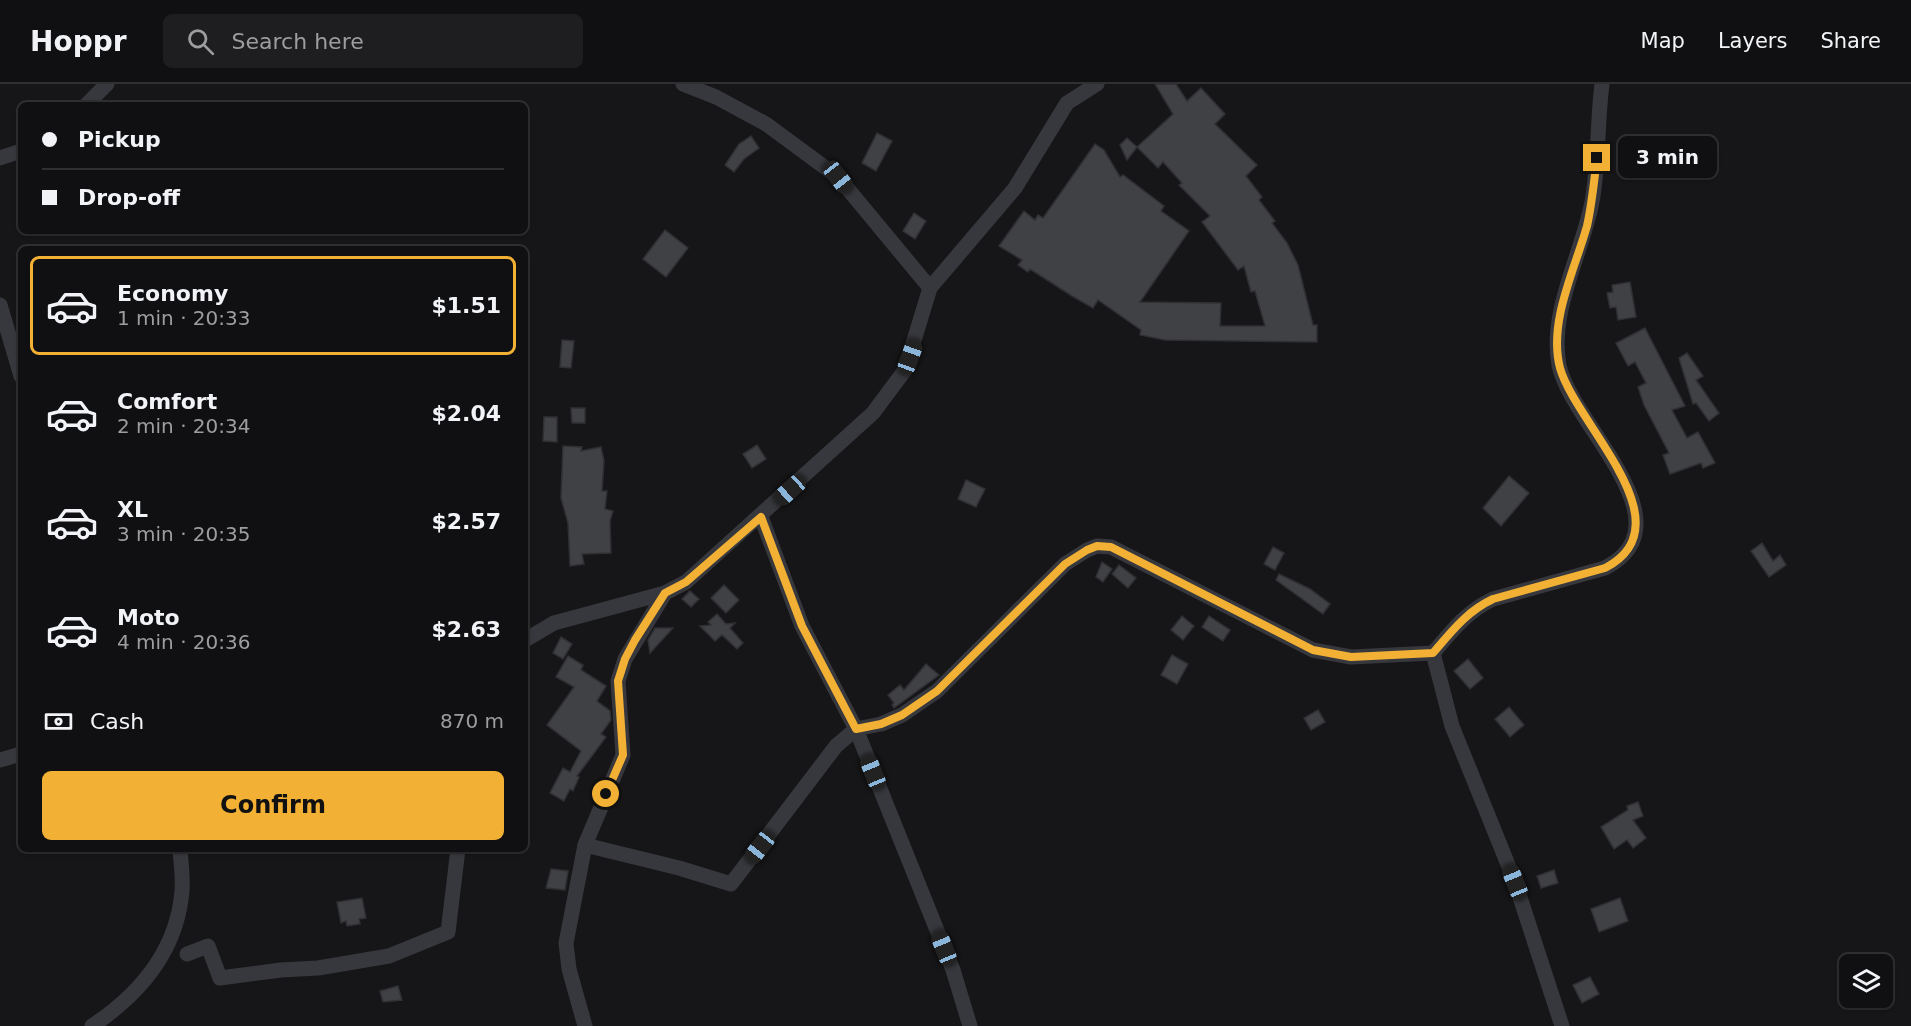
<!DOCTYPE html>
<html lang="en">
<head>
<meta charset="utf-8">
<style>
  body { margin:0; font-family:"DejaVu Sans",sans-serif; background:#1e1e20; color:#f1f3f6; height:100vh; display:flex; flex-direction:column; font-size:22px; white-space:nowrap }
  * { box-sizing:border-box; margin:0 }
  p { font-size:20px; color:#9c9d9f }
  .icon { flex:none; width:33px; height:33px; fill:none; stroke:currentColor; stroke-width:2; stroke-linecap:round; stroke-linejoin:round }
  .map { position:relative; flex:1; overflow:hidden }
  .panel { position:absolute; left:18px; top:162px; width:510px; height:606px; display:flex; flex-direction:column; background:#101012; border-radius:9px; box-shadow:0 2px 4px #0004,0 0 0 2px #303032 }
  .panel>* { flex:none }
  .banner { position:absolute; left:18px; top:18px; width:510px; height:132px; border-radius:9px; box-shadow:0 2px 4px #0004,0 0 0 2px #303032; display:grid; align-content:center; height:132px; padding:0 24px; background:#101012 }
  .tools { position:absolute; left:1839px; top:870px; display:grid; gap:12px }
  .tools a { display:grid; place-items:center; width:54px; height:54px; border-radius:9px; background:#101012; box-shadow:0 2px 4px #0004,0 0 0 2px #303032; font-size:30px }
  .end { position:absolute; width:27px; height:27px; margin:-14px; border:8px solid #f2b134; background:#111; box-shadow:0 0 0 3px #111 }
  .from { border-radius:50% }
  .bubble { position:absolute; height:42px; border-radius:9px; background:#101012; box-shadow:0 2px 4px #0004,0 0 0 2px #303032; font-size:20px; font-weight:700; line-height:42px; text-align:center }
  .car { position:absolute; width:18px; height:36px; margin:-18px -9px; border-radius:8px; box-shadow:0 0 4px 2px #0007; background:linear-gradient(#222 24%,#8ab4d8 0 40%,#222 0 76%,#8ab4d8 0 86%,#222 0) }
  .banner b { display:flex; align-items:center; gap:21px; height:57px; font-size:22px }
  .banner b+b { border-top:2px solid #303032 }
  .banner i { width:15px; height:15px; background:#f1f3f6 }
  ul { padding:10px 0 0; list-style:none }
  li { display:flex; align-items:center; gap:18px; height:99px; margin:0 12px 9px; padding:0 12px; border:3px solid transparent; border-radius:9px }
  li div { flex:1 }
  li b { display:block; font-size:22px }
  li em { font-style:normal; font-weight:700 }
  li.current { border-color:#f2b134 }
  li>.icon { width:54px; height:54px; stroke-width:1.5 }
  .pay { display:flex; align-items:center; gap:15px; height:66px; padding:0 24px; font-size:22px }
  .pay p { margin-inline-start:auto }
  .button { display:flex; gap:12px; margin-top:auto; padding:12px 24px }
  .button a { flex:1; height:69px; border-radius:9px; background:#f2b134; color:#111; font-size:24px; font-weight:700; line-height:69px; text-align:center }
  header { display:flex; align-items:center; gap:36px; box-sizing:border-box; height:84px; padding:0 30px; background:#101012; border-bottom:2px solid #303032 }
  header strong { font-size:28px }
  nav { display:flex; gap:33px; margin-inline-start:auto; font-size:21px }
  .search { width:420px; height:54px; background:#1e1e20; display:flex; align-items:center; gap:15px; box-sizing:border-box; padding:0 21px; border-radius:9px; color:#9c9d9f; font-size:22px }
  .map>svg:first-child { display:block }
</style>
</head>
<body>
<header>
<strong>Hoppr</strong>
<div class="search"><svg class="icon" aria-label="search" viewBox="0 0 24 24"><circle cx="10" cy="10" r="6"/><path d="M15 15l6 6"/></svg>Search here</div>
<nav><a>Map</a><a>Layers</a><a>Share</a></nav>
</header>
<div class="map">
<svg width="1911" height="942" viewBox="0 0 1911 942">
  <rect width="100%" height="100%" fill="#161618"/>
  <!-- building -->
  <g fill="#404145" stroke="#303034" stroke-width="1.5">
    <polygon points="1155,0 1176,0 1187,17 1201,4 1225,30 1215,40 1257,81 1246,92 1262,113 1259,116 1275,137 1272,139 1287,159 1298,181 1313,241 1317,241 1317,258 1165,256 1140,251 1141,246 1098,216 1093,224 1072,212 1030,185 1028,188 1018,181 1022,176 999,162 1024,127 1035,136 1038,131 1043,134 1095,60 1104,66 1120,93 1123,91 1164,122 1161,127 1189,147 1140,218 1221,219 1220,242 1265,242 1255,207 1251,208 1244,182 1238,186 1202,138 1210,132 1179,101 1182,99 1163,78 1158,84 1137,63 1173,30"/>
    <polygon points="877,49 892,57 876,87 862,79"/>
    <polygon points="751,52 759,64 744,75 734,88 725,81 739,60"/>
    <polygon points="1127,54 1137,63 1127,76 1120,61"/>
    <polygon points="914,129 926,137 915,155 903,147"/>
    <polygon points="665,146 688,164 666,193 643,175"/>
    <polygon points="1630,198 1636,233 1618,236 1616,223 1610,224 1607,209 1613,208 1612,201"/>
    <polygon points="1645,244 1685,322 1672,326 1687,354 1698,348 1715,379 1703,384 1701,379 1670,390 1663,371 1669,369 1644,321 1638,303 1646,299 1635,278 1628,282 1616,259"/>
    <polygon points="562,256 574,257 571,284 560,283"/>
    <polygon points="1687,269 1703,292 1696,296 1719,329 1709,337 1696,319 1693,320 1679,274"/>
    <polygon points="571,324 585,324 585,339 572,339"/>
    <polygon points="544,333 557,333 557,358 543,357"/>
    <polygon points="757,361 766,375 752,384 743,370"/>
    <polygon points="563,362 582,363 581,367 601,363 604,377 602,407 607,407 605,425 613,427 610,437 611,469 582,470 584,480 570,482 568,439 561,414"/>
    <polygon points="1509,392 1529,409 1501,442 1483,424"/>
    <polygon points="966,396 985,405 976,423 958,415"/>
    <polygon points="1762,459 1773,477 1780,471 1786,481 1769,493 1751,467"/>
    <polygon points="1273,463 1284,469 1275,486 1264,480"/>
    <polygon points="1102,478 1112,485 1103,498 1096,493"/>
    <polygon points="1119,481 1136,494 1128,504 1112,490"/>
    <polygon points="1279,490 1310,505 1330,520 1323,530 1276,496"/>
    <polygon points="724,501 739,516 726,529 711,514"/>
    <polygon points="690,507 699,515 691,523 682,515"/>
    <polygon points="717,530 726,540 735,539 730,544 743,559 737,565 722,551 715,557 700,542 711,541 708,538"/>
    <polygon points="1182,532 1194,542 1183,556 1171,546"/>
    <polygon points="1209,532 1230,546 1223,557 1202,543"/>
    <polygon points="655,544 673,544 650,569 648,556"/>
    <polygon points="561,553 572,560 563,575 553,569"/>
    <polygon points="1172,571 1188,580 1177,600 1161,591"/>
    <polygon points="568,572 583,581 581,586 606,602 597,617 610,627 611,636 601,650 606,653 577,692 579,693 573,707 570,705 564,717 550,709 563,684 570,688 581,667 547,641 574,603 556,593"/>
    <polygon points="1468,575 1483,594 1470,605 1454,587"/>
    <polygon points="926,580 939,591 894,624 892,621 894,619 888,611 900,601 904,606"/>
    <polygon points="1509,623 1524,641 1510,653 1495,635"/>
    <polygon points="1318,626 1325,638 1311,646 1304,634"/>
    <polygon points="1638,718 1643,732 1633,736 1646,754 1633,764 1627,756 1614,765 1601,743 1628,726 1627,722"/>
    <polygon points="551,785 568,787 565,806 546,804"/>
    <polygon points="1554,786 1558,799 1541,804 1537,792"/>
    <polygon points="362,814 366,834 359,835 360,840 347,842 346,837 341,839 337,818"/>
    <polygon points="1620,814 1628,837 1599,848 1591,825"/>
    <polygon points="1590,893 1599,910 1582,919 1573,901"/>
    <polygon points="398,902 402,916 383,918 380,907"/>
  </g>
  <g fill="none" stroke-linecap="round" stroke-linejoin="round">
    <!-- minor -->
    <g stroke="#37383d" stroke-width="15">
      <polyline points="683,0 716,13 766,40 838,93 930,204"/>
      <polyline points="86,21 107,0"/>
      <polyline points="0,74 21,67"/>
      <polyline points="0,221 21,292"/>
      <polyline points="761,433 802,542 856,645 953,886 970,942"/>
      <polyline points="525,556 554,539 665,509 686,498 873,329 905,286 930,204 1015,104 1067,19 1097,0"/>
      <polyline points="1433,569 1452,642 1515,798 1562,942"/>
      <polyline points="0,676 21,670"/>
      <path d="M585 761 679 784 731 800 836 662 856 645 881 640 902 631 937 607 1065 480 1087 466 1097 462 1111 463 1313 566 1351 573 1433 569C1451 548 1467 527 1493 515L1605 484C1692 439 1570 339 1559 281 1549 227 1582 170 1592 118 1599 79 1597 39 1602 0"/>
      <polyline points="187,870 208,862 220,894 281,886 318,884 389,872 448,848 458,765"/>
      <path d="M92 942C140 910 177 867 182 807 183 793 181 779 180 765"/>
      <polyline points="585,942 569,885 566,859 585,761 623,671 618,597 625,575 665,509"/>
    </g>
  </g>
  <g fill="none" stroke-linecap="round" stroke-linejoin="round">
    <!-- route -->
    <path stroke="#f2b134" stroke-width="8" d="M606 710 623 671 618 597 625 575 635 556 665 509 686 498 761 433 802 542 856 645 881 640 902 631 937 607 1065 480 1087 466 1097 462 1111 463 1313 566 1351 573 1433 569C1451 548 1467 527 1493 515L1605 484C1689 440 1576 341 1560 284 1548 238 1575 185 1587 142 1592 120 1594 97 1597 74"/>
  </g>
</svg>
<div class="tools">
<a><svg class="icon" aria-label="layers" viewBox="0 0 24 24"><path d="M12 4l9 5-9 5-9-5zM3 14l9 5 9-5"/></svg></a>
</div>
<i class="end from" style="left:606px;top:710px"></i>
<i class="end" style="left:1597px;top:74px"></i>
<div class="bubble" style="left:1618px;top:52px;width:99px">3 min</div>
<i class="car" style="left:838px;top:93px;rotate:142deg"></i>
<i class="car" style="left:910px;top:273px;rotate:20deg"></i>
<i class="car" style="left:790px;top:406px;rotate:228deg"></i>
<i class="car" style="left:873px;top:688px;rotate:338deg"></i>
<i class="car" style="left:760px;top:763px;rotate:218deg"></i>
<i class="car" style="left:1515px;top:798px;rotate:338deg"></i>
<i class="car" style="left:944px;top:864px;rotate:338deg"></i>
<div class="banner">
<b><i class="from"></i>Pickup</b>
<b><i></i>Drop-off</b>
</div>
<section class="panel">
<ul>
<li class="current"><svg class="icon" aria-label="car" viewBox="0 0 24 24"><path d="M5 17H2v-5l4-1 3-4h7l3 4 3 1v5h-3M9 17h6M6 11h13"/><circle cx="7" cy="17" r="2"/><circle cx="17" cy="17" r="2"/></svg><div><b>Economy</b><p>1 min · 20:33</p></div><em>$1.51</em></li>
<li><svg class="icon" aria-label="car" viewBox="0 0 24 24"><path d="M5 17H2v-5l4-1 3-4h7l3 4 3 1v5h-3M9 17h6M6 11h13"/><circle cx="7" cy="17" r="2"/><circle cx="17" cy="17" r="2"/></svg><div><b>Comfort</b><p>2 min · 20:34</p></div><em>$2.04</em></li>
<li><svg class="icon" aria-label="car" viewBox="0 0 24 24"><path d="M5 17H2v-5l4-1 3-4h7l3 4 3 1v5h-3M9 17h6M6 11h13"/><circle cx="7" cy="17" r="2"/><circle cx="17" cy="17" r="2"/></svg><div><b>XL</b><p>3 min · 20:35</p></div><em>$2.57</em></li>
<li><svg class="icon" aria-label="car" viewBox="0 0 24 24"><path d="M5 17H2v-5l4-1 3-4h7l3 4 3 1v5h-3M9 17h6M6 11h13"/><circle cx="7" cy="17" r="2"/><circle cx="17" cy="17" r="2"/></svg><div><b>Moto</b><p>4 min · 20:36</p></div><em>$2.63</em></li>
</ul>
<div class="pay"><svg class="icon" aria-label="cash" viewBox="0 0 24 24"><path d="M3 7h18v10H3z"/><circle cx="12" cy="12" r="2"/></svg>Cash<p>870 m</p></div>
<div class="button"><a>Confirm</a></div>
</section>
</div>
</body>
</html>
